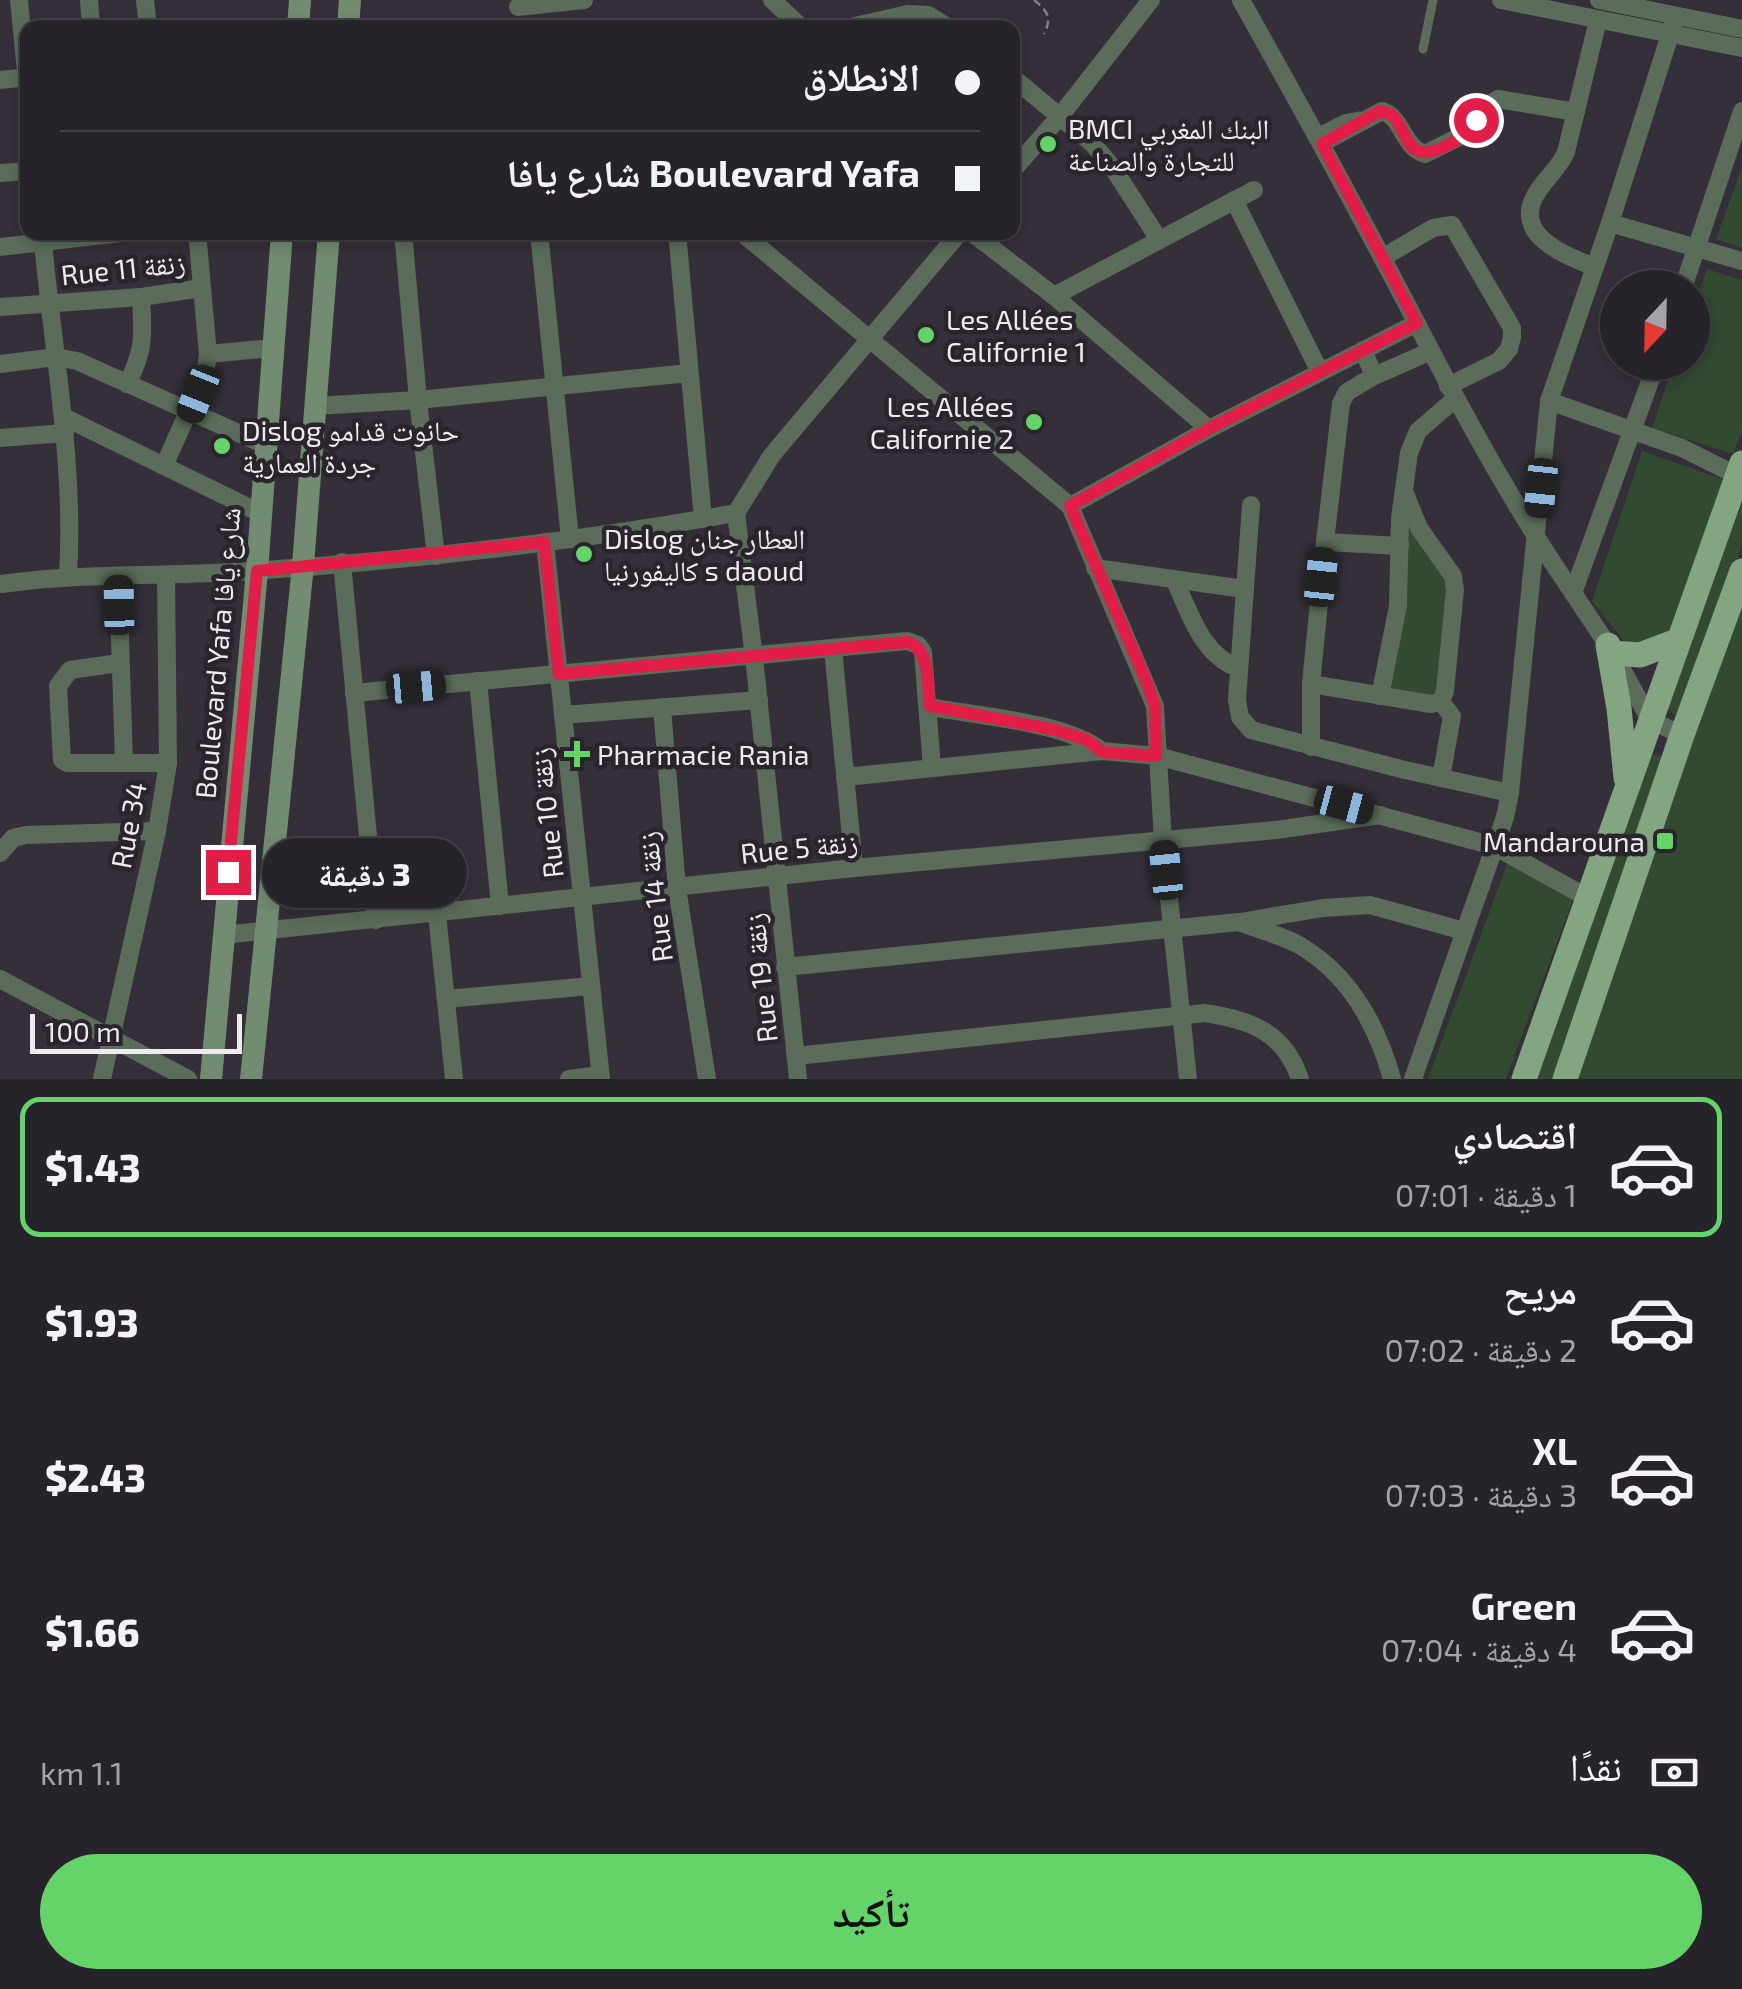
<!DOCTYPE html>
<html lang="ar">
<head>
<meta charset="utf-8">
<style>
  body { margin:0; font-family:"Exo 2","Noto Naskh Arabic",sans-serif; background:#2f2b32; color:#f1f3f6; direction:rtl; height:100vh; display:flex; flex-direction:column; font-size:38px; white-space:nowrap }
  * { box-sizing:border-box; margin:0 }
  p { font-size:32px; color:#a4a4a8 }
  .icon { flex:none; width:55px; height:55px; fill:none; stroke:currentColor; stroke-width:2; stroke-linecap:round; stroke-linejoin:round }
  .map { position:relative; height:1079px; overflow:hidden; direction:ltr }
  .sheet { display:flex; flex-direction:column; background:#27232a; flex:1 }
  .sheet>* { flex:none }
  .hud { position:absolute; left:20px; top:20px; width:1000px; height:220px; border-radius:20px; box-shadow:0 5px 15px #0003,0 0 0 2px #434047; direction:rtl; display:grid; align-content:center; height:220px; padding:0 40px; background:#27232a }
  .needle { width:65px; rotate:202deg }
  .buttons { position:absolute; left:1600px; top:270px; display:grid; gap:20px }
  .buttons a { display:grid; place-items:center; width:110px; height:110px; border-radius:50%; background:#27232a; box-shadow:0 5px 15px #0003,0 0 0 2px #434047; font-size:50px }
  .scale { position:absolute; left:30px; bottom:25px; width:212px; box-sizing:border-box; padding-left:10px; border:5px solid #eeeaf0; border-top:0; font-size:28px; line-height:35px; white-space:nowrap; color:#eeeaf0; -webkit-text-stroke:8px #2a252d; paint-order:stroke }
  .end { position:absolute; width:45px; height:45px; margin:-22px; border:12px solid #e11d48; background:#fff; box-shadow:0 0 0 5px #fff }
  .from { border-radius:50% }
  .bubble { position:absolute; height:70px; border-radius:35px; background:#27232a; box-shadow:0 5px 15px #0003,0 0 0 2px #434047; font-size:32px; font-weight:800; line-height:70px; text-align:center; direction:rtl }
  .car { position:absolute; width:30px; height:60px; margin:-30px -15px; border-radius:12px; box-shadow:0 0 8px 2px #0007; background:linear-gradient(#222 24%,#8ab4d8 0 40%,#222 0 76%,#8ab4d8 0 86%,#222 0) }
  .hud b { display:flex; align-items:center; gap:35px; height:95px; font-size:38px }
  .hud b+b { border-top:2px solid #434047 }
  .hud i { width:25px; height:25px; background:#f1f3f6 }
  ul { padding:18px 0 0; list-style:none }
  li { display:flex; align-items:center; gap:30px; height:140px; margin:0 20px 15px; padding:0 20px; border:5px solid transparent; border-radius:20px }
  li div { flex:1 }
  li b { display:block; font-size:38px }
  li em { font-style:normal; font-weight:800 }
  li.active { border-color:#64d468 }
  li>.icon { width:90px; height:90px; stroke-width:1.5 }
  .pay { display:flex; align-items:center; gap:25px; height:110px; padding:0 40px; font-size:38px }
  .pay p { margin-inline-start:auto }
  .action { display:flex; gap:20px; margin-top:auto; padding:20px 40px }
  .action a { flex:1; height:115px; border-radius:60px; background:#64d468; color:#111; font-size:40px; font-weight:800; line-height:115px; text-align:center }
  .map>svg:first-child { display:block }
</style>
</head>
<body>
<div class="map">
<svg width="1742" height="1079" viewBox="0 0 1742 1079">
  <rect width="100%" height="100%" fill="#342f38"/>
  <!-- green -->
  <g fill="#314a30">
    <polygon points="1742,167 1742,248 1716,239"/>
    <polygon points="1707,269 1742,280 1742,431 1733,454 1652,428 1674,363 1692,362 1693,310"/>
    <polygon points="1642,451 1725,480 1674,637 1642,648 1624,641 1592,601"/>
    <polygon points="1742,476 1742,546 1692,689 1679,714 1673,714 1665,706"/>
    <polygon points="1415,528 1449,578 1440,693 1429,698 1395,693 1389,683 1404,529"/>
    <polygon points="1742,599 1742,1079 1571,1079"/>
    <polygon points="1651,754 1661,756 1665,761 1557,1079 1533,1079"/>
    <polygon points="1508,861 1573,900 1506,1079 1428,1079"/>
  </g>
  <g fill="none" stroke-linecap="round" stroke-linejoin="round">
    <!-- path -->
    <path stroke="#837f86" stroke-width="2.5" stroke-dasharray="8 5" stroke-linecap="butt" d="M1034 0C1048 11 1052 18 1044 34"/>
    <!-- lane -->
    <g stroke="#5b6c5a" stroke-width="9">
      <polyline points="1423,49 1433,0"/>
      <polyline points="1316,133 1344,119 1360,116"/>
    </g>
    <!-- street -->
    <g stroke="#5b6c5a" stroke-width="18">
      <polyline points="19,0 28,92"/>
      <polyline points="89,0 91,28"/>
      <polyline points="145,0 148,28"/>
      <polyline points="772,0 802,28"/>
      <path d="M1241 0C1301 107 1360 214 1416 322 1464 415 1514 507 1573 593L1657 362"/>
      <polyline points="1501,0 1742,48"/>
      <polyline points="1599,0 1742,29"/>
      <polyline points="518,7 584,0"/>
      <polyline points="1676,16 1610,223 1742,261"/>
      <polyline points="846,28 908,14 928,15 949,28"/>
      <polyline points="1012,77 1093,144 1113,168 1158,238"/>
      <polyline points="0,80 28,77"/>
      <path d="M1322 143 1382 111C1403 117 1402 147 1425 154L1465 134 1481 109 1498 99 1576 112"/>
      <polyline points="1012,171 1061,115 1151,0"/>
      <polyline points="0,173 28,171"/>
      <polyline points="1234,200 1320,372"/>
      <polyline points="1610,223 1549,401 1682,448 1738,476"/>
      <path d="M42 232C52 347 75 460 68 575"/>
      <polyline points="403,232 418,400 436,556"/>
      <polyline points="539,232 570,539"/>
      <polyline points="677,232 703,519"/>
      <polyline points="741,232 1070,506 1155,706 1163,841 1188,1079"/>
      <polyline points="971,232 1054,296 1254,190"/>
      <polyline points="0,247 129,232"/>
      <polyline points="1382,258 1433,228 1452,225 1512,328 1512,337 1509,349 1499,361 1448,386"/>
      <path d="M1595 267C1565 256 1509 234 1538 191 1547 177 1559 168 1566 152L1598 20"/>
      <polyline points="1683,288 1742,111"/>
      <polyline points="1054,296 1209,429"/>
      <polyline points="0,307 141,297 202,288"/>
      <polyline points="208,354 273,348"/>
      <polyline points="0,364 56,357 77,361 265,445"/>
      <polyline points="1374,376 1431,351"/>
      <path d="M127 384C145 350 143 334 141 297"/>
      <polyline points="314,406 418,400 689,373"/>
      <polyline points="64,417 260,513"/>
      <polyline points="0,438 65,433"/>
      <polyline points="164,466 205,374 208,354 197,232"/>
      <polyline points="1251,505 1237,700 1240,717 1251,730 1405,770 1510,793"/>
      <polyline points="1070,506 1209,429 1417,323"/>
      <polyline points="736,513 754,657 798,1079"/>
      <polyline points="736,513 772,455 960,232"/>
      <polyline points="545,542 601,1079"/>
      <polyline points="1325,542 1341,403 1347,392 1374,376 1363,350"/>
      <polyline points="342,562 376,920"/>
      <polyline points="1095,568 1244,589"/>
      <polyline points="118,576 124,762"/>
      <path d="M1174 579C1190 613 1201 654 1238 668"/>
      <path d="M2 584C84 572 168 577 252 571 414 560 576 542 736 513"/>
      <polyline points="1573,593 1613,653 1650,720 1682,735"/>
      <polyline points="833,649 854,868"/>
      <polyline points="119,663 70,670 58,686 62,760 67,763 168,763"/>
      <polyline points="478,681 500,906"/>
      <polyline points="1311,684 1431,704 1441,702 1445,691 1455,590 1453,576 1419,528 1404,491"/>
      <polyline points="354,693 907,641 918,645 923,652 932,768"/>
      <polyline points="1380,696 1398,606 1400,518 1409,453 1418,431 1455,399"/>
      <path d="M930 707C978 716 1065 722 1102 751"/>
      <polyline points="662,708 677,888 707,1079"/>
      <polyline points="563,715 759,700"/>
      <polyline points="1311,747 1311,684 1325,542 1400,546"/>
      <polyline points="845,777 1102,751 1157,756 1494,846 1588,898"/>
      <polyline points="1441,778 1452,716 1441,702"/>
      <polyline points="0,853 13,838 26,835 157,831"/>
      <polyline points="437,914 454,1079"/>
      <polyline points="1240,922 1323,908 1370,905 1464,931"/>
      <polyline points="223,935 854,868 1276,830 1381,815"/>
      <path d="M785 967 1239 922C1259 930 1281 935 1299 945 1349 974 1377 1025 1392 1079"/>
      <polyline points="0,979 188,1079"/>
      <polyline points="446,999 591,986"/>
      <path d="M796 1056 1205 1013C1251 1020 1284 1032 1300 1079"/>
      <polyline points="102,1079 157,831 168,763 166,576"/>
      <polyline points="569,1079 600,1075"/>
      <polyline points="1413,1079 1505,817 1510,793 1549,401"/>
    </g>
    <!-- secondary -->
    <g stroke="#718c71" stroke-width="22">
      <polyline points="298,28 300,0"/>
      <polyline points="348,28 350,0"/>
      <polyline points="211,1079 257,571 282,232"/>
      <polyline points="251,1079 303,565 329,232"/>
    </g>
    <!-- primary -->
    <g stroke="#83a582" stroke-width="25">
      <polyline points="1608,645 1619,708 1626,778"/>
      <polyline points="1613,653 1640,655 1677,641"/>
      <polyline points="1524,1079 1742,463"/>
      <polyline points="1565,1079 1682,735 1742,571"/>
    </g>
  </g>
  <g fill="none" stroke-linecap="round" stroke-linejoin="round">
    <!-- route -->
    <path stroke="#e11d48" stroke-width="12" d="M228 872 257 571 544 542 559 674 907 642C931 648 927 685 930 706L1056 730 1087 740 1102 752 1156 756 1155 706 1145 678 1070 506 1210 428 1417 323 1322 144 1378 112C1412 108 1395 172 1446 146 1459 139 1468 133 1476 120"/>
  </g>
  <!-- markers -->
  <g fill="#64d468" stroke="#2a252d" stroke-width="4">
    <circle cx="1048" cy="144" r="10"/>
    <circle cx="926" cy="335" r="10"/>
    <circle cx="1034" cy="422" r="10"/>
    <circle cx="222" cy="446" r="10"/>
    <circle cx="584" cy="554" r="10"/>
    <path d="M572 739h10v10h10v10h-10v10h-10v-10h-10v-10h10z"/>
    <rect x="1655" y="831" width="20" height="20" rx="5"/>
  </g>
  <g text-anchor="middle" dominant-baseline="central" stroke-width="9" stroke-linejoin="round" paint-order="stroke">
    <!-- poi labels -->
    <g font-size="28" fill="#eeeaf0" stroke="#2a252d" text-anchor="start">
      <text x="1068" y="128">BMCI البنك المغربي<tspan x="1068" dy="32">للتجارة والصناعة</tspan></text>
      <text x="946" y="319">Les Allées<tspan x="946" dy="32">Californie 1</tspan></text>
      <text x="1014" y="406" text-anchor="end">Les Allées<tspan x="1014" dy="32">Californie 2</tspan></text>
      <text x="242" y="430">Dislog حانوت قدامو<tspan x="242" dy="32">جردة العمارية</tspan></text>
      <text x="604" y="538">Dislog العطار جنان<tspan x="604" dy="32">كاليفورنيا s daoud</tspan></text>
      <text x="597" y="754">Pharmacie Rania</text>
      <text x="1645" y="841" text-anchor="end">Mandarouna</text>
    </g>
    <!-- street labels -->
    <g font-size="28" fill="#eeeaf0" stroke="#2a252d">
      <text transform="translate(123 268) rotate(-6)">Rue 11 زنقة</text>
      <text transform="translate(217 653) rotate(-85)">Boulevard Yafa شارع يافا</text>
      <text transform="translate(546 813) rotate(-96)">Rue 10 زنقة</text>
      <text transform="translate(128 825) rotate(-79)">Rue 34</text>
      <text transform="translate(799 847) rotate(-6)">Rue 5 زنقة</text>
      <text transform="translate(654 897) rotate(-97)">Rue 14 زنقة</text>
      <text transform="translate(760 978) rotate(-96)">Rue 19 زنقة</text>
    </g>
  </g>
</svg>
<div class="buttons">
<a><svg class="needle" viewBox="-14 -14 28 28"><path d="M0-13l5 13h-10z" fill="#e53935"/><path d="M0 13l5-13h-10z" fill="#a4a4a8"/></svg></a>
</div>
<div class="scale">100 m</div>
<i class="end from" style="left:1476px;top:120px"></i>
<i class="end" style="left:228px;top:872px"></i>
<div class="bubble" style="left:262px;top:838px;width:205px">3 دقيقة</div>
<i class="car" style="left:198px;top:394px;rotate:202deg"></i>
<i class="car" style="left:1541px;top:488px;rotate:186deg"></i>
<i class="car" style="left:1321px;top:577px;rotate:6deg"></i>
<i class="car" style="left:119px;top:605px;rotate:359deg"></i>
<i class="car" style="left:416px;top:687px;rotate:85deg"></i>
<i class="car" style="left:1344px;top:805px;rotate:105deg"></i>
<i class="car" style="left:1166px;top:870px;rotate:354deg"></i>
<div class="hud">
<b><i class="from"></i>الانطلاق</b>
<b><i></i>Boulevard Yafa شارع يافا</b>
</div>
</div>
<section class="sheet">
<ul>
<li class="active"><svg class="icon" aria-label="car" viewBox="0 0 24 24"><path d="M5 17H2v-5l4-1 3-4h7l3 4 3 1v5h-3M9 17h6M6 11h13"/><circle cx="7" cy="17" r="2"/><circle cx="17" cy="17" r="2"/></svg><div><b>اقتصادي</b><p>1 دقيقة · 07:01</p></div><em>$1.43</em></li>
<li><svg class="icon" aria-label="car" viewBox="0 0 24 24"><path d="M5 17H2v-5l4-1 3-4h7l3 4 3 1v5h-3M9 17h6M6 11h13"/><circle cx="7" cy="17" r="2"/><circle cx="17" cy="17" r="2"/></svg><div><b>مريح</b><p>2 دقيقة · 07:02</p></div><em>$1.93</em></li>
<li><svg class="icon" aria-label="car" viewBox="0 0 24 24"><path d="M5 17H2v-5l4-1 3-4h7l3 4 3 1v5h-3M9 17h6M6 11h13"/><circle cx="7" cy="17" r="2"/><circle cx="17" cy="17" r="2"/></svg><div><b>XL</b><p>3 دقيقة · 07:03</p></div><em>$2.43</em></li>
<li><svg class="icon" aria-label="car" viewBox="0 0 24 24"><path d="M5 17H2v-5l4-1 3-4h7l3 4 3 1v5h-3M9 17h6M6 11h13"/><circle cx="7" cy="17" r="2"/><circle cx="17" cy="17" r="2"/></svg><div><b>Green</b><p>4 دقيقة · 07:04</p></div><em>$1.66</em></li>
</ul>
<div class="pay"><svg class="icon" aria-label="cash" viewBox="0 0 24 24"><path d="M3 7h18v10H3z"/><circle cx="12" cy="12" r="2"/></svg>نقدًا<p>1.1 km</p></div>
<div class="action"><a>تأكيد</a></div>
</section>
</body>
</html>
